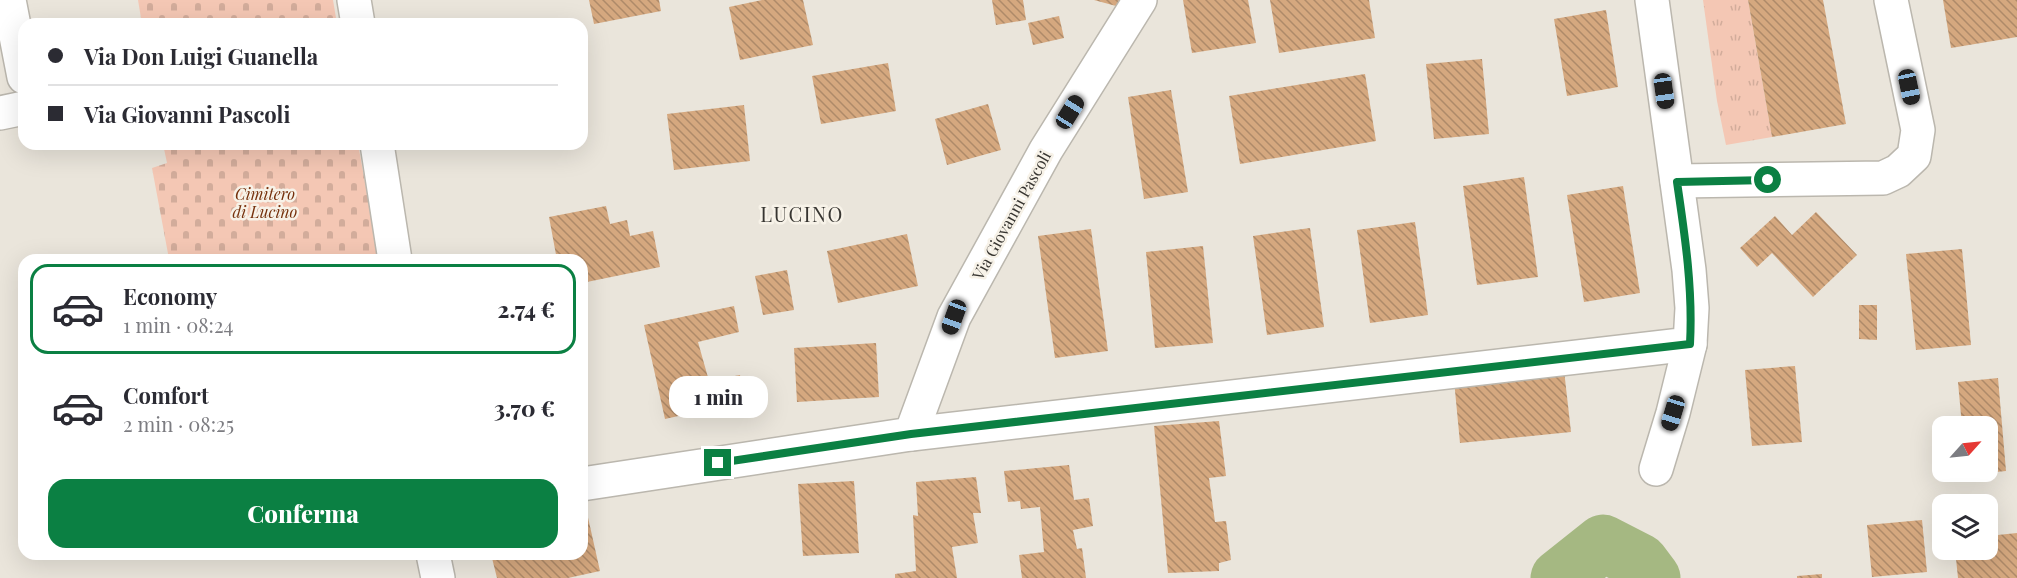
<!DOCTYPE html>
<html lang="it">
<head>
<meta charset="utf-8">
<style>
  body { margin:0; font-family:"Playfair Display",serif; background:#f2f2f3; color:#2b2b33; height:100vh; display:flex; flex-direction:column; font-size:22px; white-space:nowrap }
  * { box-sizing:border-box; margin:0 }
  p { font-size:20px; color:#7c7c81 }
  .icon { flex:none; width:33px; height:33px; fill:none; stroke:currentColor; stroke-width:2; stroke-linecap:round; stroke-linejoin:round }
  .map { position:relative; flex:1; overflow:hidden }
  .drawer { position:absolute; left:18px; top:254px; width:570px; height:306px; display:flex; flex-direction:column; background:#fff; border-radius:18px; box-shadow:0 6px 24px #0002 }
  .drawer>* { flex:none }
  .hud { position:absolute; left:18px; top:18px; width:570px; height:132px; border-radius:18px; box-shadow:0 6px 24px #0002; display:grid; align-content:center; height:132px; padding:0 30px; background:#fff }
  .needle { width:39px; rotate:63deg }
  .tools { position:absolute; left:1932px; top:416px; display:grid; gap:12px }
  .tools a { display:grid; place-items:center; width:66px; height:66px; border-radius:12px; background:#fff; box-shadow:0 6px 24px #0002; font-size:30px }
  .end { position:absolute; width:27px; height:27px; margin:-14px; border:8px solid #0b8043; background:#fff; box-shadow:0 0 0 3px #fff }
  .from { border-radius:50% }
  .bubble { position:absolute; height:42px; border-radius:18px; background:#fff; box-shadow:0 6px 24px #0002; font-size:20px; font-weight:800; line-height:42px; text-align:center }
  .car { position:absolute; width:18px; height:36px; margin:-18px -9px; border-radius:8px; box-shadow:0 0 4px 2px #0007; background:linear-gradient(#222 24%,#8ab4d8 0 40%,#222 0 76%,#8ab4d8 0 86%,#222 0) }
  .hud b { display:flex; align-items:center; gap:21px; height:57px; font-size:22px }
  .hud b+b { border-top:2px solid #e1e1e2 }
  .hud i { width:15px; height:15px; background:#2b2b33 }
  ul { padding:10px 0 0; list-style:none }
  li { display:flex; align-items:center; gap:18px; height:90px; margin:0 12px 9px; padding:0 18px; border:3px solid transparent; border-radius:18px }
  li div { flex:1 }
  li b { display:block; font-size:22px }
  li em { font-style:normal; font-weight:800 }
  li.selected { border-color:#0b8043 }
  li>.icon { width:54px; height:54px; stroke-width:1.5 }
  .action { display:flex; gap:12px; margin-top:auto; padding:12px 30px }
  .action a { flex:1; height:69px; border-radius:18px; background:#0b8043; color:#fff; font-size:24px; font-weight:800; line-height:69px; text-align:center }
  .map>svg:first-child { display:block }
</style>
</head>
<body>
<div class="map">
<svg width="2017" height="578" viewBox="0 0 2017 578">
  <defs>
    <pattern id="grass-tufts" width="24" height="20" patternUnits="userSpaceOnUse" patternTransform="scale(1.5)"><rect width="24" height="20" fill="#f4c7b4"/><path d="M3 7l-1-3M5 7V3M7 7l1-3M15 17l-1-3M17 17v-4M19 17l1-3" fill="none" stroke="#d2ac9b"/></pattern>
    <pattern id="cemetery-stones" width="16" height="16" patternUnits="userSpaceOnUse" patternTransform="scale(1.5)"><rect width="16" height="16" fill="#f4c7b4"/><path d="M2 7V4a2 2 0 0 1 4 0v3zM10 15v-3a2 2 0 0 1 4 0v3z" fill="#d2ac9b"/></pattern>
    <pattern id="building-back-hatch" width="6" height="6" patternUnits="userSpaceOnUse" patternTransform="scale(1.5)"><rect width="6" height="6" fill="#d5a87f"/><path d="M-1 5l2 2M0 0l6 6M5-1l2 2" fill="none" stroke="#ae8a69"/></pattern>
  </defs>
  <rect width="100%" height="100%" fill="#eae5db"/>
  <!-- grass -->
  <polygon fill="url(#grass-tufts)" points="1703,0 1748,0 1772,137 1726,145 1717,101"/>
  <!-- cemetery -->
  <g fill="url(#cemetery-stones)">
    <polygon points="138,0 333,0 337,24 142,24"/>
    <polygon points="163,144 358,144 379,259 169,259 152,168 167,163"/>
  </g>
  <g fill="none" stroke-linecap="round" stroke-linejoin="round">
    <!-- river -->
    <polyline stroke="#a5b882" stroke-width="57" points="1559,578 1603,543 1640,562 1652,578"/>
  </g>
  <!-- building -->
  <g fill="url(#building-back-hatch)">
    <polygon points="589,0 659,0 661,11 594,24"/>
    <polygon points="762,0 803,0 813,45 740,60 729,7"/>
    <polygon points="992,0 1023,0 1026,20 996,25"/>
    <polygon points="1094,0 1129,0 1127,9"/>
    <polygon points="1183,0 1248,0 1256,43 1192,53"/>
    <polygon points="1270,0 1369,0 1375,38 1279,53"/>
    <polygon points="1748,0 1823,0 1846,124 1772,137"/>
    <polygon points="1943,0 2017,0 2017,37 1951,48"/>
    <polygon points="1606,10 1618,87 1567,96 1554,19"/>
    <polygon points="1059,16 1064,38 1033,45 1028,23"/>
    <polygon points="1482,59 1489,134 1434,139 1426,64"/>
    <polygon points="888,63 896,111 821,124 812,76"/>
    <polygon points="1365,74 1376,141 1240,164 1229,96"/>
    <polygon points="1171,90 1188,192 1144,199 1128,97"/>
    <polygon points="988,104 1001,150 947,165 935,119"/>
    <polygon points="744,105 750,161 674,170 667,114"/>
    <polygon points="1524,177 1538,277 1477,285 1463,186"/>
    <polygon points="1623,186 1640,293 1584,302 1567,195"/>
    <polygon points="606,206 610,224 627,220 630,236 653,231 660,267 582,283 582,260 557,260 549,217"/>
    <polygon points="1816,212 1857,255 1813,297 1772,253 1757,267 1740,248 1775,216 1792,235"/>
    <polygon points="1415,222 1428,315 1370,323 1357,230"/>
    <polygon points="1310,228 1324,327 1267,335 1253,236"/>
    <polygon points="1091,229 1108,351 1055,358 1038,236"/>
    <polygon points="907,234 918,286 838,303 827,251"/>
    <polygon points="1203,246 1213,343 1155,348 1146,252"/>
    <polygon points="1962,249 1971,345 1916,350 1906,254"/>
    <polygon points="787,270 794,310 763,315 755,276"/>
    <polygon points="1859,305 1877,305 1877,340 1859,339"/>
    <polygon points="734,306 739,332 698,342 709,381 740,375 745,401 665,419 644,325"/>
    <polygon points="876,343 879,397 797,402 794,348"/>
    <polygon points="1795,366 1802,442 1752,446 1745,370"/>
    <polygon points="1564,370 1571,432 1460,443 1454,380"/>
    <polygon points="1998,378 2006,471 1967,475 1967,471 1988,471 1988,426 1962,426 1958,382"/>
    <polygon points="1219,421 1226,476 1209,478 1215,522 1226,521 1231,560 1219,563 1219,571 1168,573 1154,426"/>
    <polygon points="1069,465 1074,500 1089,498 1093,526 1073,530 1077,549 1082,548 1086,578 1022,578 1019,555 1044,552 1040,507 1021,509 1020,501 1008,502 1004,471"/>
    <polygon points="976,477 981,513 973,513 978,543 952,547 957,578 895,578 895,574 916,571 913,515 918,516 916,482"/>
    <polygon points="854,481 859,553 803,556 798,484"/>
    <polygon points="587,513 600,571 568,578 497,578 491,554 582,554 582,514"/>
    <polygon points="1922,520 1927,572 1872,577 1867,525"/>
    <polygon points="2017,533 2017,578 1958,578 1955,549 1988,549 1988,536"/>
    <polygon points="1822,574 1822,578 1797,578 1797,576"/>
  </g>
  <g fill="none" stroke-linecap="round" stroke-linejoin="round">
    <!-- street casing -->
    <g stroke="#bbb7ae" stroke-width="36">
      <g id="street">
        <polyline points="9,0 24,77"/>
        <polyline points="354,0 358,24"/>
        <polyline points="0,113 24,108"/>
        <polyline points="377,144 395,260"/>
        <polyline points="1677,181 1883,178 1898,171 1914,156 1918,130 1891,0"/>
        <polyline points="911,434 1690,344 1692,308 1689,270 1652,0"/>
        <polyline points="1656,469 1673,413 1690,344"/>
        <polyline points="582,484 911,434 954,317 1046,150 1140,0"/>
        <polyline points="433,554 438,578"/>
      </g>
    </g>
    <!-- street -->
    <use href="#street" stroke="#fff" stroke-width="33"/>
  </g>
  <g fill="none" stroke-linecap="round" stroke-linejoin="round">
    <!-- route -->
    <path stroke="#0b8043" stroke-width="8" d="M718 463 911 434 1690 344C1693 289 1685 236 1677 182L1768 180"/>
  </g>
  <g text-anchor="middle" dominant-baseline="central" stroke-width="5" stroke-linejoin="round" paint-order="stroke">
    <!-- park labels -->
    <g font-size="16" font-style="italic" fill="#75300b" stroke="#f7f2e8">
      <text x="265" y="193">Cimitero<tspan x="265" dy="18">di Lucino</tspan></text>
    </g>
    <!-- street labels -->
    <g font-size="16" fill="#373531" stroke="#f7f2e8">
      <text transform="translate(1011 215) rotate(-61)">Via Giovanni Pascoli</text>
    </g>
    <!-- quarter labels -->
    <g font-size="20" letter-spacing="1.5" fill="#373531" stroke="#f7f2e8">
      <text x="802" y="213">LUCINO</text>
    </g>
  </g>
</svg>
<div class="tools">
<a><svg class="needle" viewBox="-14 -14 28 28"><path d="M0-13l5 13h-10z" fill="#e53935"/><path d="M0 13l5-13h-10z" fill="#7c7c81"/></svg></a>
<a><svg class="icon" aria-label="layers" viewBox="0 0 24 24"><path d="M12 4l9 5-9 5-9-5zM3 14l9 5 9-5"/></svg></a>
</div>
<i class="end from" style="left:1768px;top:180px"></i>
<i class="end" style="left:718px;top:463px"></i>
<div class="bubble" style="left:669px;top:376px;width:99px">1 min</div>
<i class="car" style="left:1909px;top:87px;rotate:168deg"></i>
<i class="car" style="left:1664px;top:91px;rotate:172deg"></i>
<i class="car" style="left:1070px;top:112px;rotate:32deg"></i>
<i class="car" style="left:954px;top:317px;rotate:200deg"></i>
<i class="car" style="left:1673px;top:413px;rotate:197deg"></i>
<div class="hud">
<b><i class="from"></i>Via Don Luigi Guanella</b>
<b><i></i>Via Giovanni Pascoli</b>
</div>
<section class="drawer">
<ul>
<li class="selected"><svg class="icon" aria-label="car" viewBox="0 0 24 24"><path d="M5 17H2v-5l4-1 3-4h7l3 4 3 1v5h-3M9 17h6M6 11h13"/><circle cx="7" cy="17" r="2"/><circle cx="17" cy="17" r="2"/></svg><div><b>Economy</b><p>1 min · 08:24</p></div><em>2.74 €</em></li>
<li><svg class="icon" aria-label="car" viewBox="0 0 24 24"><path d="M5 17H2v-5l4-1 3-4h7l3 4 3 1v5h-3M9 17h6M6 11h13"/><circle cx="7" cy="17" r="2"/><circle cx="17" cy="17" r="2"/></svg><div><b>Comfort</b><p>2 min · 08:25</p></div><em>3.70 €</em></li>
</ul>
<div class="action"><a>Conferma</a></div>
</section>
</div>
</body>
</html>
